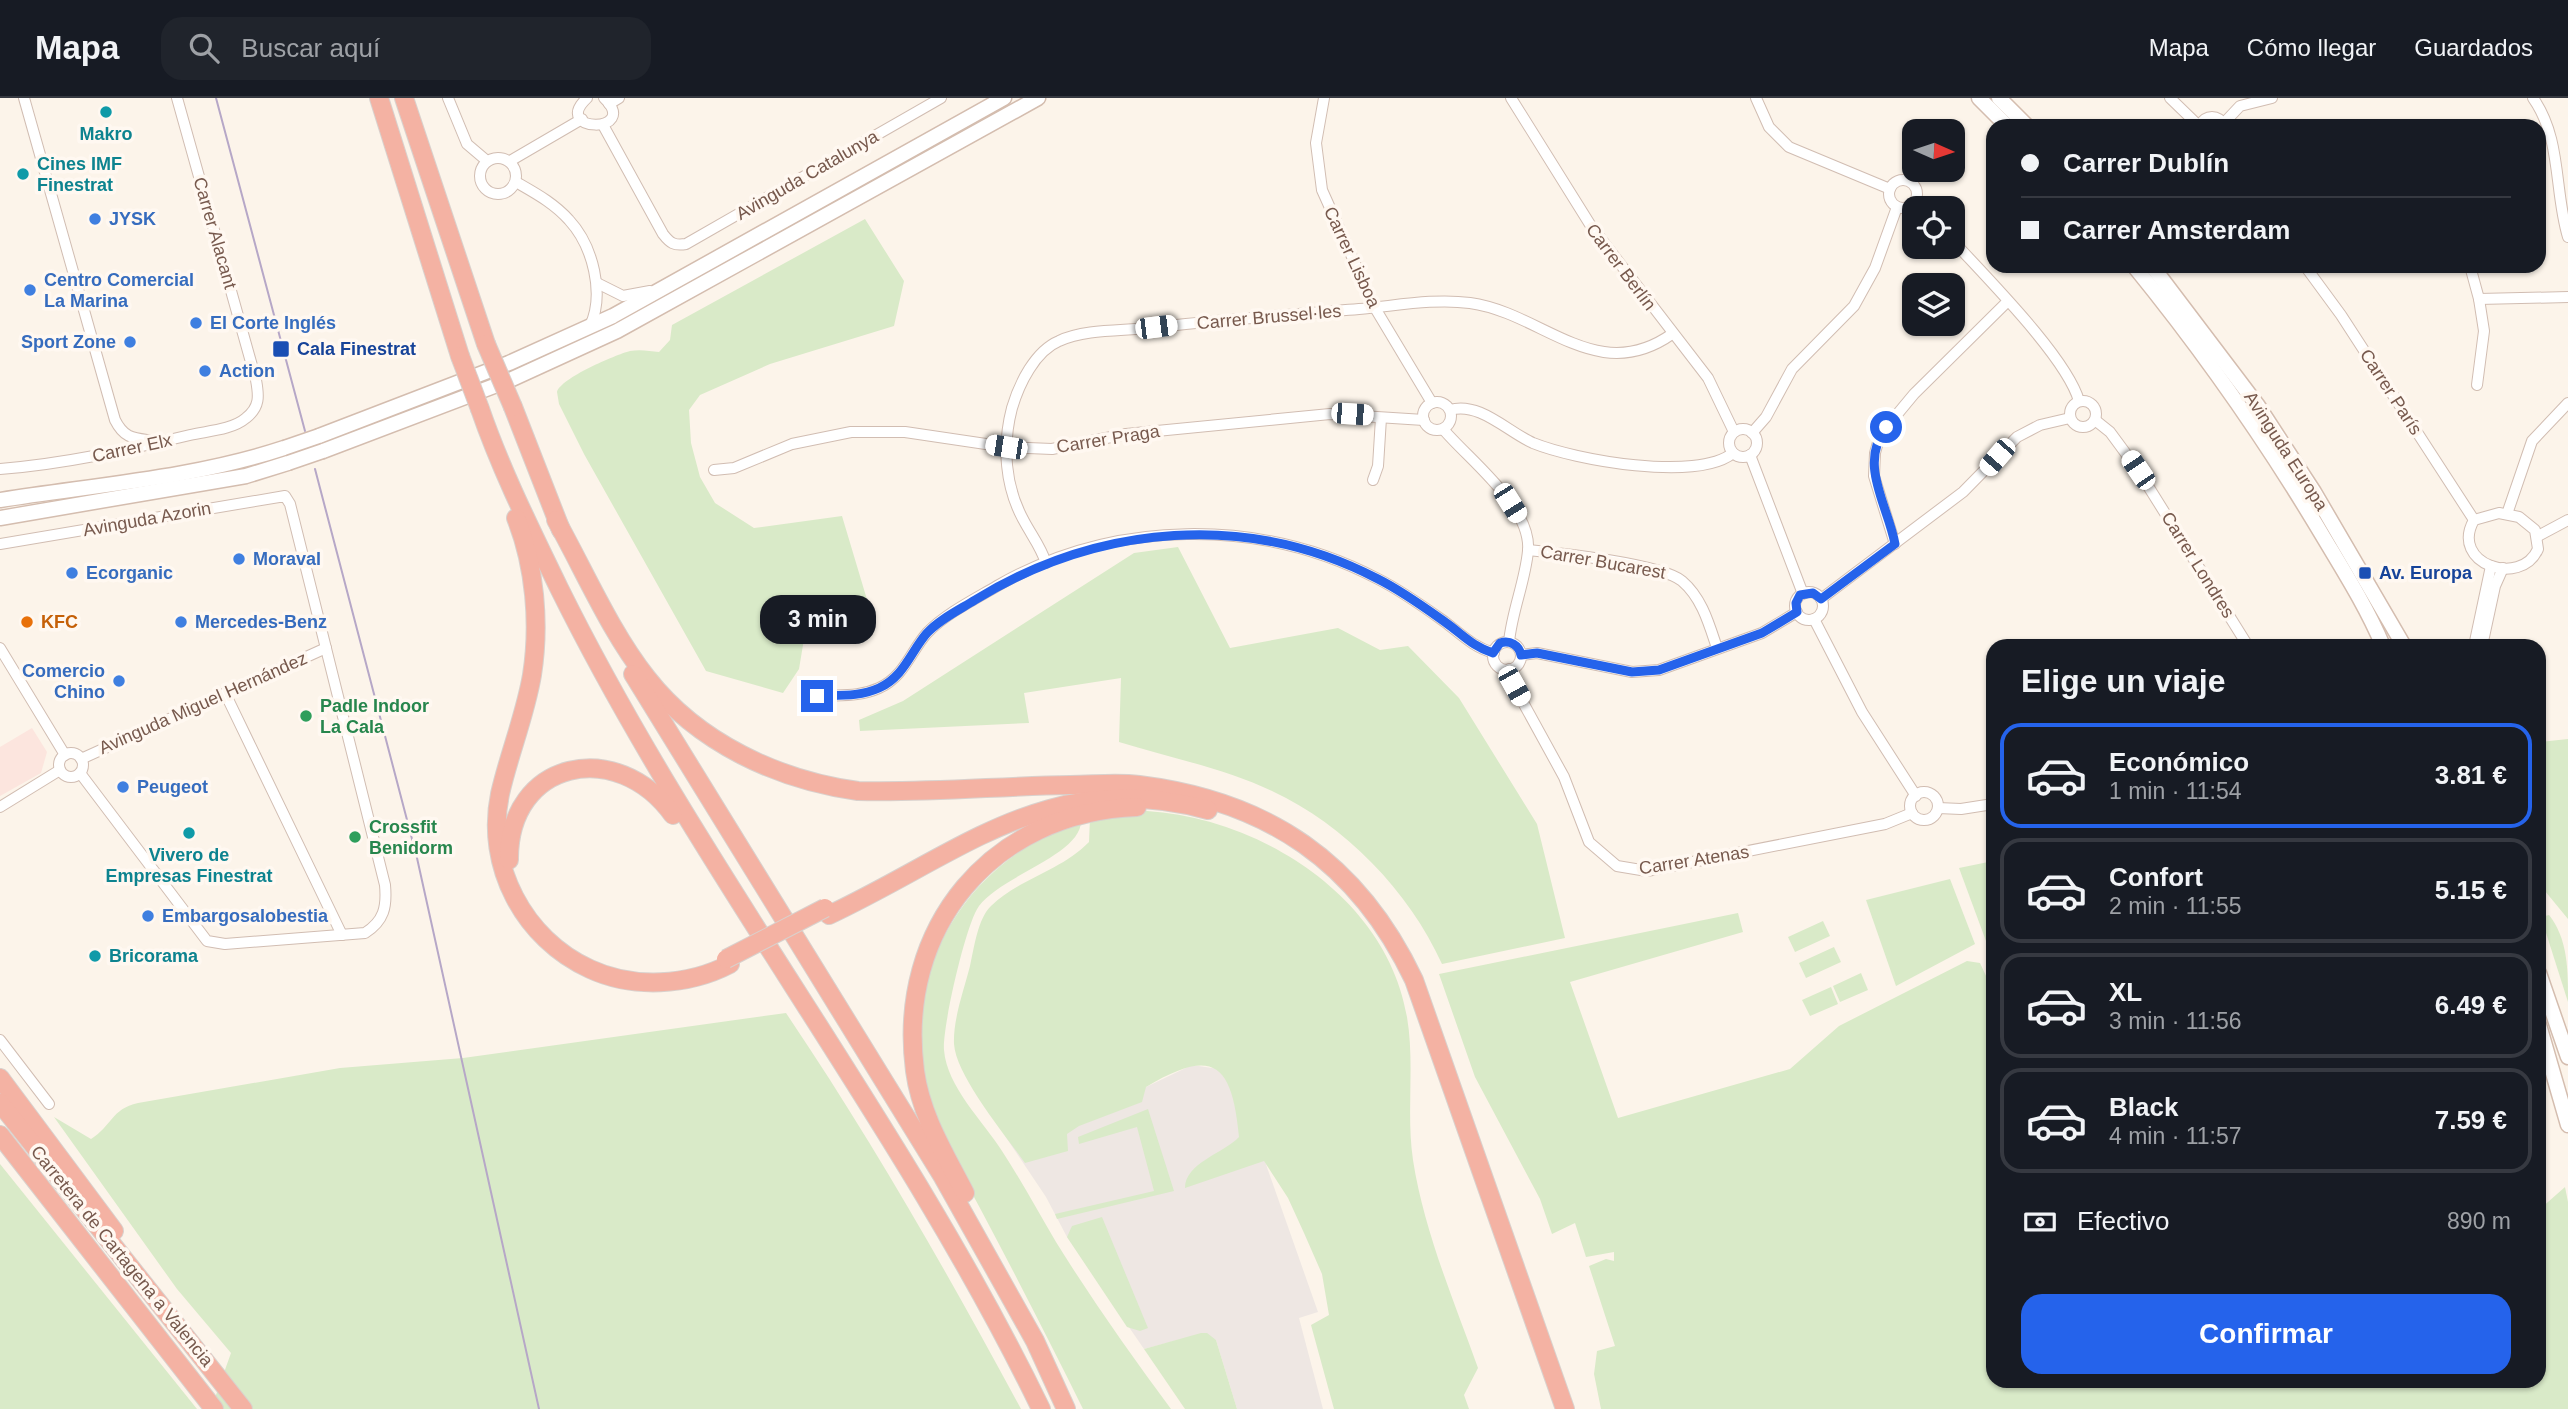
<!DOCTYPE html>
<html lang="es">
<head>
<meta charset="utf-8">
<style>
  body { margin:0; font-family:Helvetica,sans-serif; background:#20242c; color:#f1f3f6; height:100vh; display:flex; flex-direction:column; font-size:26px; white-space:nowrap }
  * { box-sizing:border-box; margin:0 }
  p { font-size:23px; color:#9ea1a6 }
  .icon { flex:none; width:38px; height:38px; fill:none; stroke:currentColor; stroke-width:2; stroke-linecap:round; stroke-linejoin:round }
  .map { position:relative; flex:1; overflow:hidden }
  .details { position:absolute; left:1986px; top:541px; width:560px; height:749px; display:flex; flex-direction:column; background:#171b24; border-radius:21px; box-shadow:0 2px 5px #0004 }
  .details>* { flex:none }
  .hud { position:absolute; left:1986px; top:21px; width:560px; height:154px; border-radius:21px; box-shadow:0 2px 5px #0004; display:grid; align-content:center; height:154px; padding:0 35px; background:#171b24 }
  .needle { width:46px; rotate:93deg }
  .fabs { position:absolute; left:1902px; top:21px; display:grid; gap:14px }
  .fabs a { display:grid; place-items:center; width:63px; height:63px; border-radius:14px; background:#171b24; box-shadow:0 2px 5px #0004; font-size:35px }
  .end { position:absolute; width:32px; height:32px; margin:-16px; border:9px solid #2563eb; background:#fff; box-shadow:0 0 0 4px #fff }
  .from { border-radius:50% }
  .bubble { position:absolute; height:49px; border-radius:21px; background:#171b24; box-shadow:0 2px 5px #0004; font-size:23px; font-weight:600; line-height:49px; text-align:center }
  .car { position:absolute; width:21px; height:42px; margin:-21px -10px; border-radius:9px; box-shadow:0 0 5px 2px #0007; background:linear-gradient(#fff 24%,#345 0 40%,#fff 0 76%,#345 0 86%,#fff 0) }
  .hud b { display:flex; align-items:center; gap:24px; height:66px; font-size:26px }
  .hud b+b { border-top:2px solid #363941 }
  .hud i { width:18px; height:18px; background:#f1f3f6 }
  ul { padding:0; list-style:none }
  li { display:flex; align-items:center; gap:21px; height:105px; margin:0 14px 10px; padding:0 21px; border:4px solid #363941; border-radius:21px }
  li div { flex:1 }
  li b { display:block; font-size:26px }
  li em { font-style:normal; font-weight:600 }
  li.on { border-color:#2563eb }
  li>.icon { width:63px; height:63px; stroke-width:1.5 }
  h2 { padding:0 35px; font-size:32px; line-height:84px }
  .pay { display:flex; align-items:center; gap:18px; height:77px; padding:0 35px; font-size:26px }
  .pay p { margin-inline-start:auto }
  .action { display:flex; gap:14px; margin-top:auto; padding:14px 35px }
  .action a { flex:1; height:80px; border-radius:21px; background:#2563eb; color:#fff; font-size:28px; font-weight:600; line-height:80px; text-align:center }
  header { display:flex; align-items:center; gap:42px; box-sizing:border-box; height:98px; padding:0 35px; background:#171b24; border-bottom:2px solid #363941 }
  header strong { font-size:33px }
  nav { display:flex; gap:38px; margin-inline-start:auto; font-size:24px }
  .search { width:490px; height:63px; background:#20242c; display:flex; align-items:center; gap:18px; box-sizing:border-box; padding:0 24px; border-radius:21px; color:#9ea1a6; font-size:26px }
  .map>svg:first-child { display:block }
</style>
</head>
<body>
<header>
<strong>Mapa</strong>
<div class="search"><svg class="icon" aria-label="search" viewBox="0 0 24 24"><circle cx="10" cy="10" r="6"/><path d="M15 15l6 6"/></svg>Buscar aquí</div>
<nav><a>Mapa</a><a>Cómo llegar</a><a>Guardados</a></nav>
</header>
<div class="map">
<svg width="2568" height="1311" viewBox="0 0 2568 1311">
  <rect width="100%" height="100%" fill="#fcf4ea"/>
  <!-- commercial -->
  <polygon fill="#fce5de" points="32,630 47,654 41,675 0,698 0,649"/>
  <!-- industrial -->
  <polygon fill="#eee7e3" points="1192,967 1271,979 1250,1021 1318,1214 1299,1220 1323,1311 1237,1311 1216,1242 1201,1236 1144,1251 1067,1139 1046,1099 1005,1038 1146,989"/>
  <!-- green -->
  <g fill="#d9eac8">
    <path d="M865 121 904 183 894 228 770 266 700 297 689 312 691 345 700 379 715 405 754 430 842 418 874 525 804 541 799 571 783 595 706 573 584 356 559 306 557 294C561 280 615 257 630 253 640 251 650 253 659 254L670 242 672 227Z"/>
    <path d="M1178 449 1230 550 1338 530 1380 552 1408 548 1459 600 1537 726 1565 840 1442 866C1409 793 1345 727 1272 693 1226 671 1168 659 1119 644L1121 580 1024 595 1029 625 860 633 859 622 903 603 1134 455Z"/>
    <polygon points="2568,641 2568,821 2545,793 2539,794 2539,644"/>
    <path d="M1147 713C1260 720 1387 799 1407 919 1415 967 1406 1014 1413 1062 1424 1133 1454 1203 1478 1270L1464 1297 1469 1311H1334L1311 1227 1329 1217 1322 1176 1304 1135 1288 1100 1264 1063 1185 1090C1185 1065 1224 1055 1239 1039 1232 963 1212 950 1146 989L1142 1004 1079 1028 1067 1036 1068 1053 1025 1065C1006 1038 956 978 954 946 953 921 964 892 970 868 974 850 978 820 991 808 1020 780 1061 773 1089 744L1090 720 1110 715Z"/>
    <path d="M1081 723C1081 757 1002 777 979 808 966 825 942 930 944 952 947 989 983 1023 1002 1053 1021 1082 1038 1114 1056 1144 1092 1202 1131 1257 1171 1311H1083C1050 1244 1016 1178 981 1112 964 1079 940 1042 930 1006 896 880 959 766 1081 723Z"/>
    <polygon points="1993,763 1993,862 1959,770"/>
    <polygon points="1950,781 1975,846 1896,888 1866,802"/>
    <polygon points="1738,815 1743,834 1570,884 1618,1020 1790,971 1839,928 1967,863 1980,865 1993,893 1993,1283 2539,1283 2539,1112 2565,1089 2568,1104 2568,1311 1601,1311 1594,1276 1597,1253 1615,1248 1589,1168 1606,1161 1614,1163 1614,1154 1586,1159 1575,1125 1552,1136 1540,1101 1475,979 1439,876"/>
    <path d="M2549 817C2568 841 2568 872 2568 904L2541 819Z"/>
    <polygon points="1823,823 1830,838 1795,854 1788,839"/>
    <polygon points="1834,849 1841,864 1806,880 1799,865"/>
    <polygon points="1861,875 1868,892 1840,904 1833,888"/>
    <polygon points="1831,889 1838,906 1810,918 1802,902"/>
    <path d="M786 915C873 1044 947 1174 1021 1311H211L231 1255 177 1191 54 1019 91 1041C112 1028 111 1011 138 1005L340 970 463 960Z"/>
    <polygon points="1148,1011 1174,1093 1057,1121 1055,1116 1154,1093 1137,1029 1079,1046 1078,1039"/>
    <polygon points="0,1066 197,1311 0,1311"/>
    <polygon points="1102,1119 1148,1230 1140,1233 1127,1229 1067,1139 1072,1128"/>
    <polygon points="1201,1235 1207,1235 1216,1242 1237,1311 1185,1311 1144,1251"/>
  </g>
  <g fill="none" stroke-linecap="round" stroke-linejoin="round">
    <!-- street casing -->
    <g stroke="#d1bdb2" stroke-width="12">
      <g id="street">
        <path d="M24 0 115 322C125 342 135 340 155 343"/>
        <polyline points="448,0 467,46 487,63"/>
        <path d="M587 0C550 35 641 36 604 0"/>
        <polyline points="1324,0 1316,45 1322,92 1375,210 1432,305"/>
        <polyline points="1511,0 1591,128 1708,280 1734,334"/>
        <polyline points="1756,0 1769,29 1789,49 1890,91"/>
        <polyline points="2170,0 2199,28"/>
        <path d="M2533 0C2562 41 2554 93 2568 139"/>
        <polyline points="609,6 619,0"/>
        <polyline points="2224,25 2240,8 2272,0"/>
        <path d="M603 27 663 136C670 145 674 148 686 146L941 0"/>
        <path d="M2199 28C2206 16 2218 16 2225 28"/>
        <circle cx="498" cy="78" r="18"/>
        <polyline points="510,63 582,21"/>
        <circle cx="1903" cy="96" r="14"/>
        <path d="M516 84C535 95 554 105 569 122 593 148 605 196 590 228"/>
        <path d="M1953 143C1986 179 2067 260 2079 303"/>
        <polyline points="2305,168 2341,217 2474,422"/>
        <polyline points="2470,168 2479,201 2568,199"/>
        <polyline points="597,185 623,198 650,193"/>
        <polyline points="2477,287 2484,233 2479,201"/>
        <circle cx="2083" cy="316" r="13"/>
        <circle cx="1437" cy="318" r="14"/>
        <path d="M1450 312C1479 303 1508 334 1533 345 1575 362 1697 384 1733 355"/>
        <polyline points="2095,322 2110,334 2138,372 2248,548"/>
        <path d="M1443 331C1469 362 1532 409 1528 453 1525 484 1512 513 1509 544"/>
        <circle cx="1743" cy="345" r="14"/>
        <polyline points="1752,335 1766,319 1792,271 1854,208 1875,170 1897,109"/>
        <polyline points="1750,357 1803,496"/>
        <path d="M0 371C64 366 127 352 190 337 207 333 232 332 246 320 260 309 259 298 256 282L177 0"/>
        <polyline points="714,372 734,370 792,346 851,334 905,334 1006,349 1052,351 1126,336 1330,316 1424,322"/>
        <polyline points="1373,382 1378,368 1381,320"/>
        <path d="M2499 415 2519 419 2535 432 2538 451C2521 490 2449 466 2474 422Z"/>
        <polyline points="2507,416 2532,343 2568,305"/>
        <polyline points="2538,438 2568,422"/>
        <path d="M0 446 285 398 290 406 385 787C387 809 384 823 365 835L225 846 207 843 80 675"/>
        <polyline points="1895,446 1874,378 1875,355 1880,337 1914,296 2007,204"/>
        <path d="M1528 452C1559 455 1662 466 1682 483 1702 500 1709 526 1717 550"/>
        <path d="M1046 465C1041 449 1032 438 1024 423 1005 389 1002 348 1012 310 1019 286 1035 253 1059 243 1085 231 1121 233 1148 230 1218 222 1289 217 1359 211 1395 208 1434 200 1470 205 1543 215 1597 289 1672 236"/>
        <circle cx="1809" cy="508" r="14"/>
        <polyline points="1821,501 1963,394 2017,339 2040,327 2070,320"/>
        <polyline points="1814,521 1862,614 1916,698"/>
        <circle cx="1507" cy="558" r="14"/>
        <polyline points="2474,548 2491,468"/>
        <polyline points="2482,548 2495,488 2503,470"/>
        <polyline points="0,550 65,657"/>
        <polyline points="1521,557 1537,555 1632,574 1659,572 1762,535 1797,514"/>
        <polyline points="1509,571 1514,588 1564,679 1589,744 1617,768 1647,773 1885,726 1912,715"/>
        <polyline points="225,595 342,837"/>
        <path d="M807 600C831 595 855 601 879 590 904 579 911 553 927 535 945 516 975 501 997 488 1113 421 1260 419 1378 481 1402 493 1424 509 1445 524 1462 537 1473 549 1494 555"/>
        <circle cx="71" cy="667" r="12"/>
        <polyline points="81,661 326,550"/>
        <circle cx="1924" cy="708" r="14"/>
        <polyline points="0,709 60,672"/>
        <polyline points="1938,710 1961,711 1993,706"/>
        <polyline points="0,942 49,1006"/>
      </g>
    </g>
    <!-- secondary casing -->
    <g stroke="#d4bdaf" stroke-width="17">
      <g id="secondary">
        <polyline points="1979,0 2007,28"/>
        <polyline points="1999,0 2027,28"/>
        <path d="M2134 168C2204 254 2267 344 2324 440 2345 475 2367 510 2383 548"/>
        <polyline points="2152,168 2258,308 2314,394 2404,548"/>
        <polyline points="319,338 509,265 613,218 1004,0"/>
        <polyline points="323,353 510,282 617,233 1038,0"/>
        <path d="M0 402C94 387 193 380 284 350"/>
        <polyline points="0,420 246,378 288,365"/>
        <polyline points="2539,875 2568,959"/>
        <polyline points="2539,927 2568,1027"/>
      </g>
    </g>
    <!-- highway casing -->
    <g stroke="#d9d1cd" stroke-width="20">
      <g id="highway">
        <polyline points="379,0 460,258"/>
        <polyline points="404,0 486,246"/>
        <polyline points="513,309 561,432"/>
        <path d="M480 311C501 372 531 432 559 490 700 775 902 1024 1041 1311"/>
        <path d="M516 420C535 468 540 526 532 577 525 618 509 656 500 696 485 768 524 841 590 871 633 891 688 888 730 866"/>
        <path d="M556 422C585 474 610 533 647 580 698 645 778 682 858 693 929 695 1000 688 1070 687 1093 687 1116 684 1139 687 1268 703 1358 764 1414 882L1565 1311"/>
        <polyline points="633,576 943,1079 1035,1243 1066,1311"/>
        <path d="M509 762C508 662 617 639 673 717"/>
        <path d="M829 817C963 754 1050 669 1208 712"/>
        <polyline points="0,980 114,1133"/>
        <polyline points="0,1005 243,1311"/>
        <polyline points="0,1037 214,1311"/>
        <path d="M965 1095C945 1056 921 1018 915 973 896 830 992 714 1137 709"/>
      </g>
    </g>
    <!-- street -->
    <use href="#street" stroke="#fff" stroke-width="10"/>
    <!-- secondary -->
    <use href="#secondary" stroke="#fff" stroke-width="14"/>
    <!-- highway -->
    <use href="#highway" stroke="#f4b2a3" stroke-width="18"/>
    <!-- tram -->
    <g stroke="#b6a7c7" stroke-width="2">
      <polyline points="216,0 305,333"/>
      <polyline points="315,371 417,760 539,1311"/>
    </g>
    <!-- secondary-bridge casing -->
    <g stroke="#d4bdaf" stroke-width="17" stroke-linecap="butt">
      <g id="secondary-bridge">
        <polyline points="284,350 319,338"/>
        <polyline points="288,365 323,353"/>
      </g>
    </g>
    <!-- highway-bridge casing -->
    <g stroke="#d9d1cd" stroke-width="20" stroke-linecap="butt">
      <g id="highway-bridge">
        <polyline points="486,246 513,309"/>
        <polyline points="460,258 480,311"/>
        <polyline points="726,861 825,810"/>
      </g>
    </g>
    <!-- secondary-bridge -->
    <use href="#secondary-bridge" stroke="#fff" stroke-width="14"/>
    <!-- highway-bridge -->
    <use href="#highway-bridge" stroke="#f4b2a3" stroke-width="18"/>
  </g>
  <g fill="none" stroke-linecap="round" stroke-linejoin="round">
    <!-- route -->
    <path stroke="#2563eb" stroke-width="9" d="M817 598C839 597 859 599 879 590 904 579 911 553 927 535 940 521 959 512 975 502 1099 426 1248 413 1378 481 1402 493 1424 509 1445 524 1462 536 1473 549 1493 555L1500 545C1510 542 1519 547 1521 557L1537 555 1632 574 1659 572 1762 535 1797 514 1796 505 1800 497 1813 495 1821 501 1895 446C1888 407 1858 367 1886 329"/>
  </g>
  <!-- markers -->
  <g fill="#0f9aa8" stroke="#fff8f1" stroke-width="2.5">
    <circle cx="106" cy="14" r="7"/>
    <circle cx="23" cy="76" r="7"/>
    <circle cx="189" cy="735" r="7"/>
    <circle cx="95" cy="858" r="7"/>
  </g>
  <g fill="#3f7fe0" stroke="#fff8f1" stroke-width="2.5">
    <circle cx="95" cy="121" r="7"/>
    <circle cx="30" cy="192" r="7"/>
    <circle cx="196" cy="225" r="7"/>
    <circle cx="130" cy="244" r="7"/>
    <circle cx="205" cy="273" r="7"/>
    <circle cx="239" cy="461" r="7"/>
    <circle cx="72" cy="475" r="7"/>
    <circle cx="181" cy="524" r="7"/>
    <circle cx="119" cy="583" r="7"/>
    <circle cx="123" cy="689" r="7"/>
    <circle cx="148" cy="818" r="7"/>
  </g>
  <g fill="#1a4fb4" stroke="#fff8f1" stroke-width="2.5">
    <rect x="272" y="242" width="18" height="18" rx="3.5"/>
    <rect x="2358" y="468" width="14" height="14" rx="3.5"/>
  </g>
  <circle fill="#e8710a" stroke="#fff8f1" stroke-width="2.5" cx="27" cy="524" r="7"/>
  <g fill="#2e9e5b" stroke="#fff8f1" stroke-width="2.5">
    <circle cx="306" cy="618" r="7"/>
    <circle cx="355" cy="739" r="7"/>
  </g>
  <g text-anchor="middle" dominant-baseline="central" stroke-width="7" stroke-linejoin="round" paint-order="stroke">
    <!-- culture labels -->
    <g font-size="18" font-weight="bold" fill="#0d838f" stroke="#fff8f1">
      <text x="106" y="36">Makro</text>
      <text x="37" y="66" text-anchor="start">Cines IMF<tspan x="37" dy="21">Finestrat</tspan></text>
      <text x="189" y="757">Vivero de<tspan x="189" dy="21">Empresas Finestrat</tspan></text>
      <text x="109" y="858" text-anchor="start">Bricorama</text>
    </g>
    <!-- street labels -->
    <g font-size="18" fill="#77594d" stroke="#fff8f1">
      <text transform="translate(807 77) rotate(-30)">Avinguda Catalunya</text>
      <text transform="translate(215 135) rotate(74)">Carrer Alacant</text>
      <text transform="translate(1352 159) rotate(65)">Carrer Lisboa</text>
      <text transform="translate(1621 169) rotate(53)">Carrer Berlín</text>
      <text transform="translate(1269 219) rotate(-5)">Carrer Brussel·les</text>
      <text transform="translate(2391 294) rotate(57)">Carrer París</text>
      <text transform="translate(1108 341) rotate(-9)">Carrer Praga</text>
      <text transform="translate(132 350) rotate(-12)">Carrer Elx</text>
      <text transform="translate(2286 353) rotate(57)">Avinguda Europa</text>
      <text transform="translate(147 421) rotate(-10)">Avinguda Azorin</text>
      <text transform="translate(1603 464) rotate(10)">Carrer Bucarest</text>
      <text transform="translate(2198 467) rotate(58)">Carrer Londres</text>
      <text transform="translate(203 605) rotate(-24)">Avinguda Miguel Hernández</text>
      <text transform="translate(1694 762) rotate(-9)">Carrer Atenas</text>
      <text transform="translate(122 1158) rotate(51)">Carretera de Cartagena a Valencia</text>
    </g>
    <!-- shop labels -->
    <g font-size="18" font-weight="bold" fill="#366cbe" stroke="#fff8f1" text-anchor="start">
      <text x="109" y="121">JYSK</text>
      <text x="44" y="182">Centro Comercial<tspan x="44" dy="21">La Marina</tspan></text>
      <text x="210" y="225">El Corte Inglés</text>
      <text x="116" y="244" text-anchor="end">Sport Zone</text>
      <text x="219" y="273">Action</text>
      <text x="253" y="461">Moraval</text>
      <text x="86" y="475">Ecorganic</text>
      <text x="195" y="524">Mercedes-Benz</text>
      <text x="105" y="573" text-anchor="end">Comercio<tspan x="105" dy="21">Chino</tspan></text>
      <text x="137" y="689">Peugeot</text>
      <text x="162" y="818">Embargosalobestia</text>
    </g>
    <!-- transit labels -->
    <g font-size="18" font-weight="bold" fill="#164399" stroke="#fff8f1" text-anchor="start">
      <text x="297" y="251">Cala Finestrat</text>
      <text x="2379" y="475">Av. Europa</text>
    </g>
    <!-- food labels -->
    <g font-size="18" font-weight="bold" fill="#c56008" stroke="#fff8f1" text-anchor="start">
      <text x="41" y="524">KFC</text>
    </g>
    <!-- leisure labels -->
    <g font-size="18" font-weight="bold" fill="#27864d" stroke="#fff8f1" text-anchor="start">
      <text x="320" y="608">Padle Indoor<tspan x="320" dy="21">La Cala</tspan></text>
      <text x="369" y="729">Crossfit<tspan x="369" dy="21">Benidorm</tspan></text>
    </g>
  </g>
</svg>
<div class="fabs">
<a><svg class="needle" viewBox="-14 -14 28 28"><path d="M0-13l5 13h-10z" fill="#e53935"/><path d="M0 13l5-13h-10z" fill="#9ea1a6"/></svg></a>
<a><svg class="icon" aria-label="locate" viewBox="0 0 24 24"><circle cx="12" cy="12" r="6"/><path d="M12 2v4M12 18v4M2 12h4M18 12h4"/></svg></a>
<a><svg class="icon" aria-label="layers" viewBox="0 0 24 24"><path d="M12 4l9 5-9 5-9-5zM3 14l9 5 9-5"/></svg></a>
</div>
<i class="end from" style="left:1886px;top:329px"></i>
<i class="end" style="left:817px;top:598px"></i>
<div class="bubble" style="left:760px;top:497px;width:116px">3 min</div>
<i class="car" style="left:1156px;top:229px;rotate:83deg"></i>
<i class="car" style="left:1352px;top:316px;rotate:94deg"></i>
<i class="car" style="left:1006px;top:349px;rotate:279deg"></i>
<i class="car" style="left:1997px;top:359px;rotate:221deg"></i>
<i class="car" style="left:2138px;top:372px;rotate:326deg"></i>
<i class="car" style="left:1510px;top:405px;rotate:148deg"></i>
<i class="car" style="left:1514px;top:588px;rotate:151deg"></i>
<div class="hud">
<b><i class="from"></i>Carrer Dublín</b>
<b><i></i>Carrer Amsterdam</b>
</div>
<section class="details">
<h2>Elige un viaje</h2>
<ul>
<li class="on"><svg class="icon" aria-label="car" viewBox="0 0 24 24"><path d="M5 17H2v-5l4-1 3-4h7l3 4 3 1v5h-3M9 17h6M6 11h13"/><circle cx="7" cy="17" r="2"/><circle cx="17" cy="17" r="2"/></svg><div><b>Económico</b><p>1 min · 11:54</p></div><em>3.81 €</em></li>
<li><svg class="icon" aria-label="car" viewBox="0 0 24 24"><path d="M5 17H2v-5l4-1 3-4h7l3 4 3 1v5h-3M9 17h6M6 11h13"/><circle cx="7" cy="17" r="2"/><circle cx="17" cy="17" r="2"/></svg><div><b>Confort</b><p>2 min · 11:55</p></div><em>5.15 €</em></li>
<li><svg class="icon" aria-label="car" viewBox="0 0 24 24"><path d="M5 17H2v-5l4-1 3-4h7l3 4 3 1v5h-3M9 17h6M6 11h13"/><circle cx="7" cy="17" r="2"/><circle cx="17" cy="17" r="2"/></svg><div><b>XL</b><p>3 min · 11:56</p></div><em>6.49 €</em></li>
<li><svg class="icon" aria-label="car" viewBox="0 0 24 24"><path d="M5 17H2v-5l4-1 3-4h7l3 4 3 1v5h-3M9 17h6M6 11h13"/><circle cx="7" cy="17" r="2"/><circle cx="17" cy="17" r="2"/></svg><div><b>Black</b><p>4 min · 11:57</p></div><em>7.59 €</em></li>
</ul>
<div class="pay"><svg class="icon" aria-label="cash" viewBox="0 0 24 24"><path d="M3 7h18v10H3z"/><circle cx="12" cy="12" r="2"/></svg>Efectivo<p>890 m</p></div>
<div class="action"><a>Confirmar</a></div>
</section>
</div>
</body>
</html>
